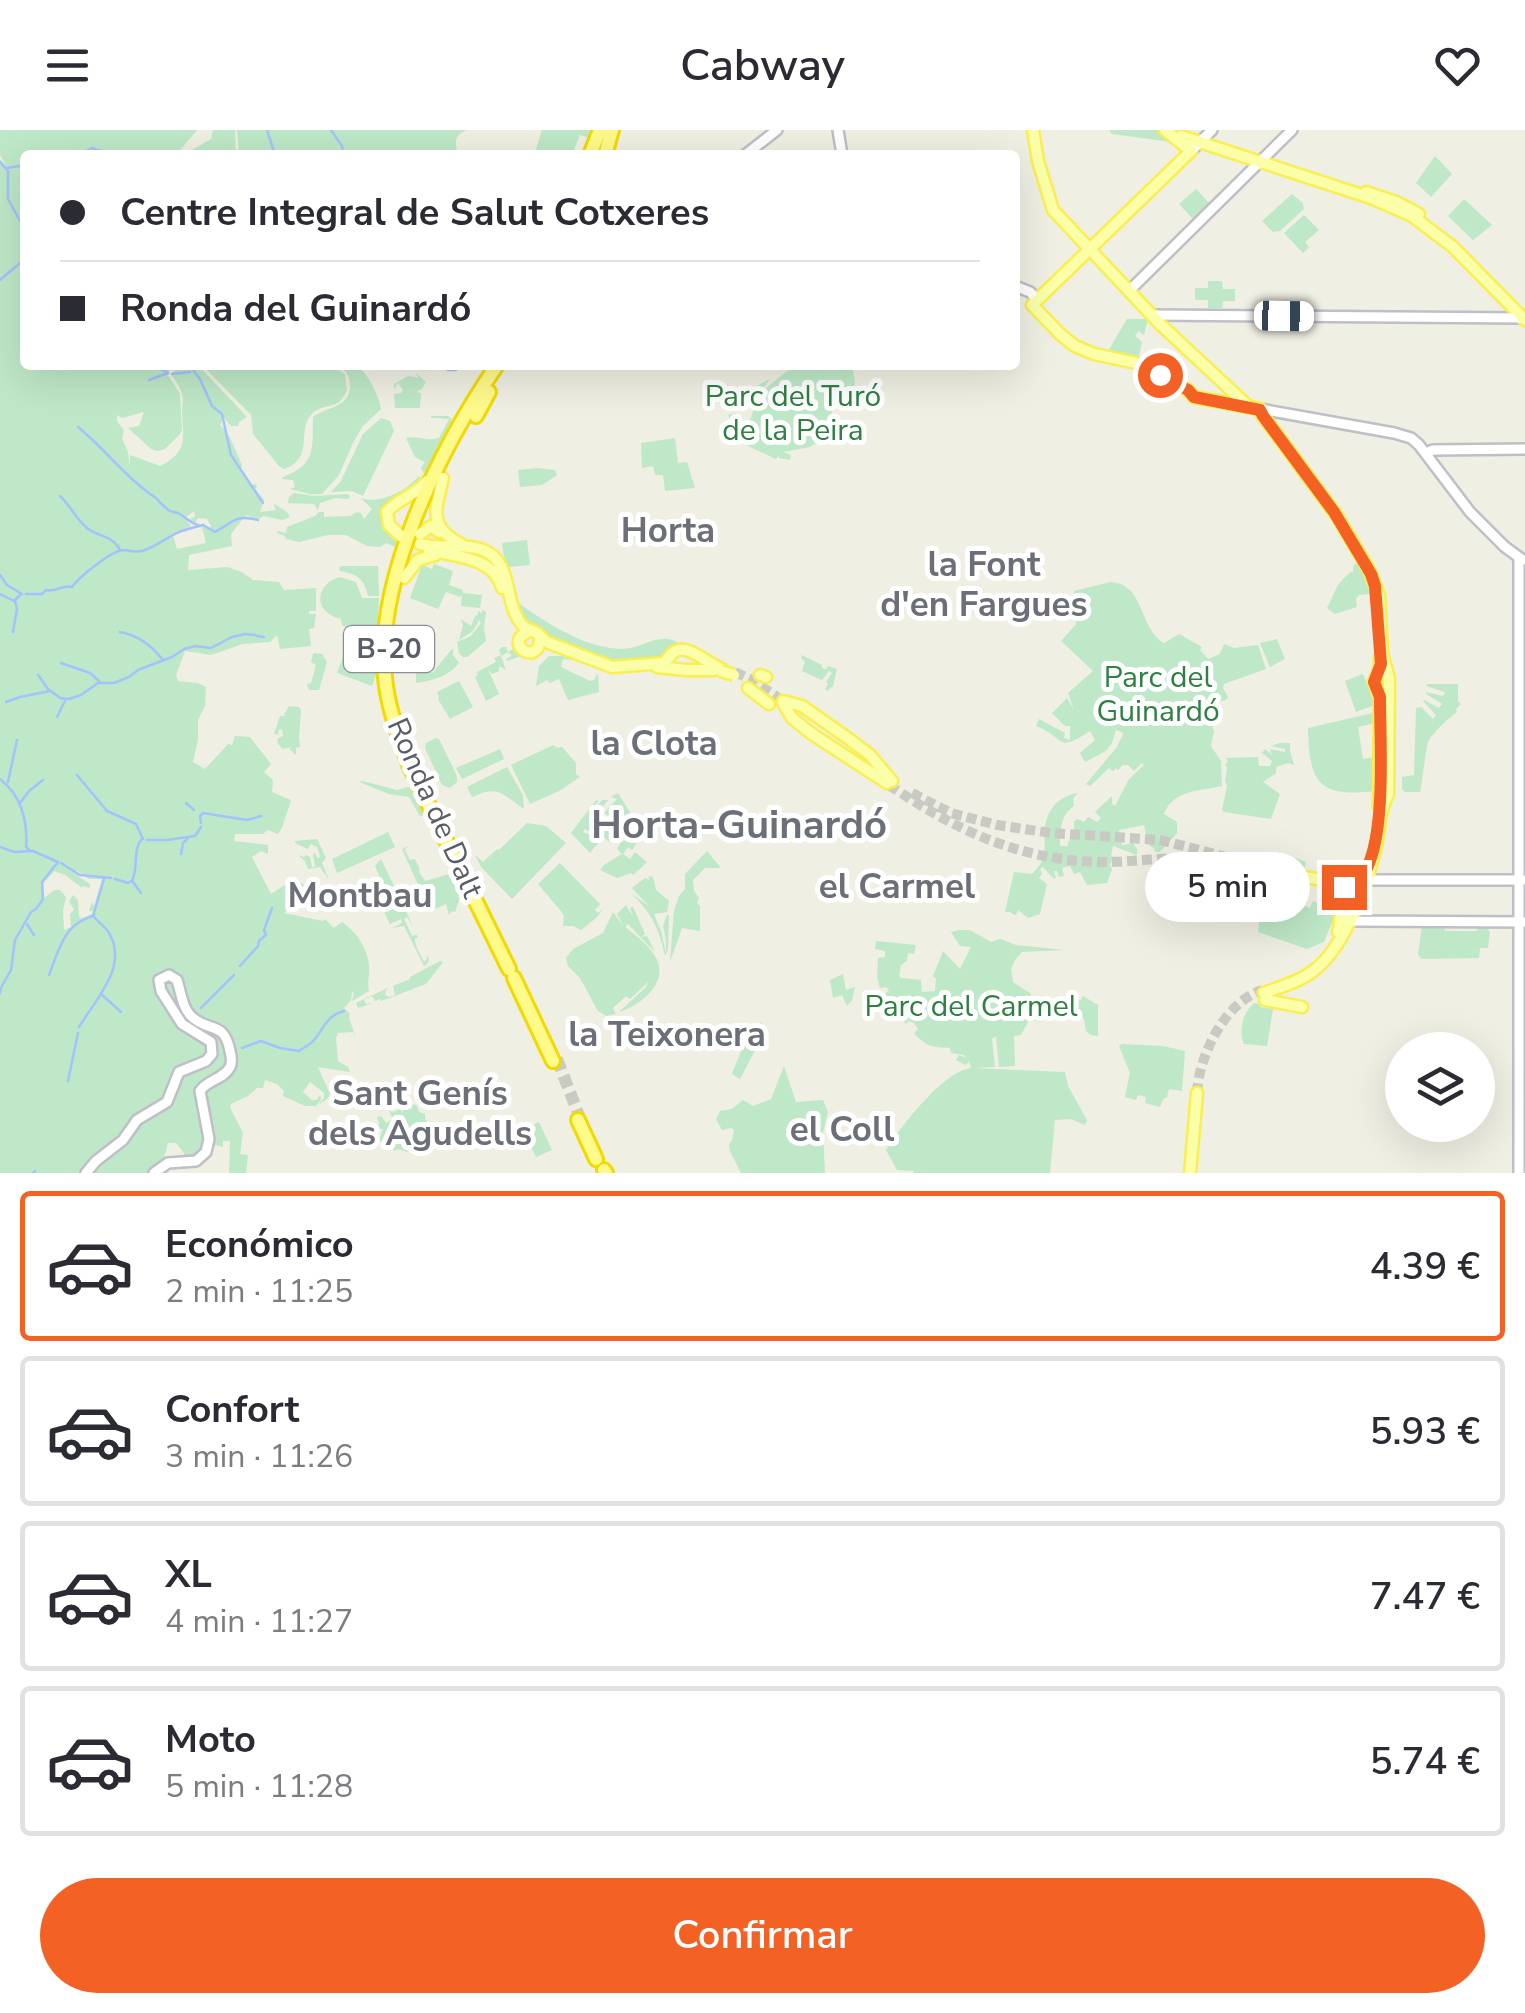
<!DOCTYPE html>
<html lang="es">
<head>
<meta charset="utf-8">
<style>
  body { margin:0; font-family:"Nunito Sans",sans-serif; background:#f7f7f7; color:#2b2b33; height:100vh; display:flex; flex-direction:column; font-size:38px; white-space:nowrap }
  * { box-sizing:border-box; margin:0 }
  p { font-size:32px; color:#7c7c81 }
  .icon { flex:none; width:55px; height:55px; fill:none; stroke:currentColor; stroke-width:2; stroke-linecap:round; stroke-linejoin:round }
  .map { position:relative; height:1043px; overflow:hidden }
  .side { display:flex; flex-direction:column; background:#fff; flex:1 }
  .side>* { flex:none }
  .top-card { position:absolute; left:20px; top:20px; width:1000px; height:220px; border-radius:10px; box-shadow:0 10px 40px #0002; display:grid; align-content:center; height:220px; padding:0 40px; background:#fff }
  .fabs { position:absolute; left:1385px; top:902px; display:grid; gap:20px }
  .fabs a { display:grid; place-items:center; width:110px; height:110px; border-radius:50%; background:#fff; box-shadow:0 10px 40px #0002; font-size:50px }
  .end { position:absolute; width:45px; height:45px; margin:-22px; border:12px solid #f46124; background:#fff; box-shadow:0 0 0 5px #fff }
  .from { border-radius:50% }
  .bubble { position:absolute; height:70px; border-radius:35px; background:#fff; box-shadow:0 10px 40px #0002; font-size:32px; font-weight:600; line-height:70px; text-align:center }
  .car { position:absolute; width:30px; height:60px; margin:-30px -15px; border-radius:12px; box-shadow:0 0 8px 2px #0007; background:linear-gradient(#fff 24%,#345 0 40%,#fff 0 76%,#345 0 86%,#fff 0) }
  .top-card b { display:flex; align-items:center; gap:35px; height:95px; font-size:38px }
  .top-card b+b { border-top:2px solid #e1e1e2 }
  .top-card i { width:25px; height:25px; background:#2b2b33 }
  ul { padding:18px 0 0; list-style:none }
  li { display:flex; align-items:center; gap:30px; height:150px; margin:0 20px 15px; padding:0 20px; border:5px solid #e1e1e2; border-radius:10px }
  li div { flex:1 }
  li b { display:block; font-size:38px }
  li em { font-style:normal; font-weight:600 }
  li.on { border-color:#f46124 }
  li>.icon { width:90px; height:90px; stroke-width:1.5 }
  .cta { display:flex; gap:20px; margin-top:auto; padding:20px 40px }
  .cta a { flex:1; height:115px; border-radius:60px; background:#f46124; color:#fff; font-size:40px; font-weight:600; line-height:115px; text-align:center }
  header { display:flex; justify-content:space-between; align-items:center; height:130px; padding:0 40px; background:#fff; font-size:45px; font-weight:600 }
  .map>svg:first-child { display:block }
</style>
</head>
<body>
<header><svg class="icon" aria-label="menu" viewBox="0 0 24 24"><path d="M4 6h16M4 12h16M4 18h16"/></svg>Cabway<svg class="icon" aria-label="heart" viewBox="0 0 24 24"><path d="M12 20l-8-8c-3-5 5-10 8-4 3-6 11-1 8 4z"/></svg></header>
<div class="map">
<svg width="1525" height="1043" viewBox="0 0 1525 1043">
  <rect width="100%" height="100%" fill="#efefe3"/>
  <!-- green -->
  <g fill="#bee8c7" fill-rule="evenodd">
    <path d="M0 0H197L176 25H25V235H177L169 241 168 245 180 264 182 300 179 305 165 319 158 321 151 319 128 298 139 296 144 282 122 288 117 285V291L124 300 122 308 128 322 130 337V325L160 336C189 322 183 307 182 281 182 273 184 273 182 265 181 257 175 251 171 244L180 235H198L247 287 239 292 238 296H231L224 288 220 295C231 305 236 322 242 335L241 339 252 355 256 354 257 357 255 359 264 370 260 382 276 380 273 373 287 382 290 387 282 390 264 386 258 389 246 385 231 404 232 416 189 425 188 440 227 437 242 442 253 450 279 452 284 460 316 458V481H309V484H316L314 498 309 499 311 516 280 519 277 505 270 512 243 514 211 525 185 521 176 545 178 551 198 553 206 557 205 576 198 590V610L193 632 205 639 228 614 232 615 235 606 250 607 271 634 264 642 273 650 272 662 291 670 282 698 278 704 268 700 263 704H235L234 711 268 715V724L261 721 252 727 271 764 294 749 306 756 303 761 288 758 287 780 284 783 323 791 325 789 334 798 342 792C355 801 367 816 369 835 370 845 367 851 369 861L352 871 354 863 352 861 351 870 344 878 350 884 349 888 356 908 353 902 338 903 336 908 338 931 348 937 350 942 318 937 330 964 327 969 318 975 324 968V963L310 952 303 962 312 970H317L320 965 321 969 316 976H305L283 966 284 961 277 954 265 950 263 958H257L248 966 231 974 230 977 243 1003 240 1024 248 1025 246 1043H229L230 1011H223V1017L211 1014 201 963 228 944V929C224 948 200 946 196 965L206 1015 197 1026 184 1028V1023L176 1013H168L163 1031 150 1043H0V29L6 35 0 25ZM194 381 195 386 189 390 195 393 198 388 207 389 211 396 209 399 204 394 202 397 206 413 177 419 173 405 191 396 185 388ZM76 740 89 749H102L94 776 92 772 89 781H93L92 784 82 788 79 787 78 770 73 765 69 771 74 780 70 784 71 797 64 800 63 780 66 767 60 760H54L43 769V754L54 741 65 745 82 758V756L90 758V754L78 746Z"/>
    <polygon points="213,0 235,0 236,25 183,25 211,9"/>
    <path d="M237 0H466C457 5 454 9 457 20L464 25H239Z"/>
    <polygon points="542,0 593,0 590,8 580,5 572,25 534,25"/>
    <polygon points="1109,0 1162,0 1179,13 1112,4"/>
    <polygon points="1435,26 1452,44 1431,67 1416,53"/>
    <polygon points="1196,59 1212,76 1195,91 1179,74"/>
    <polygon points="1292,64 1303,73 1304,79 1280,101 1273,102 1262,91"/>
    <polygon points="1464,69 1492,95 1473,110 1448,86"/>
    <polygon points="1304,85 1319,100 1305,112 1309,117 1303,123 1284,103"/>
    <polygon points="1208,151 1222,151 1223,159 1235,159 1235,171 1223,171 1222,178 1208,178 1208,170 1195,170 1195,158 1208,158"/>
    <polygon points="1127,189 1148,189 1144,205 1138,201 1135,206 1142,212 1138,230 1107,223"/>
    <path d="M202 235H331L345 244 347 260C338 282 327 271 313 283 295 298 316 328 284 339L279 336 253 304 251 285Z"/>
    <path d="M337 235C343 235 349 233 354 235 368 240 379 267 381 279L362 297 353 313 339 345 322 364H310L290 359 295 357 293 350 282 349 283 347C317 334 312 318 313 287 327 276 349 279 350 256 350 245 345 240 337 235Z"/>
    <polygon points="803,235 852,235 855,251 854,263 840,259 831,285 841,295 810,317 783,322 791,325 790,330 779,328 779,325 776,329 746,315 728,285 735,283 742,294 751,288 757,267 754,268 749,260 770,249 760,263 787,241"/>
    <polygon points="416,243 426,252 422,259 416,262 421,263 420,278 395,278 394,264 401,263 403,260 398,253 394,259 394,254 408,246 418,248"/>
    <path d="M431 286H448L452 289 426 347 421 338 425 332 415 327 406 308C416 305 427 312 439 308L449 289 431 288Z"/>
    <polygon points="381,288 390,291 394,301 363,366 352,361 331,362 341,351 363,304"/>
    <polygon points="675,308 678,333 687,332 695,358 665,361 663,345 655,345 653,336 642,338 641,313"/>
    <polygon points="538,338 555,340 557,345 542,355 520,357 518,340"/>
    <path d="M419 346 424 352 391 374 385 398 390 406 399 414 397 418 386 413 380 417 367 416 346 405H328L299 412 286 409 285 406 277 403 278 401 286 403 287 397 315 386 319 382H324V387L350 386 357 382 361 383 364 389 372 379 361 368C381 375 407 360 419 346Z"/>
    <polygon points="294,363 315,366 348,364 350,367 348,369 335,368 320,373 318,380 314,374 288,373 289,367"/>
    <polygon points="527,410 530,435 508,437 505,435 502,413"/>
    <polygon points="434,434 453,441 449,455 463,460 463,463 482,465 480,478 461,476 462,465 460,467 446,462 438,479 410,468 422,435 432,439"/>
    <path d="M1354 434H1359L1370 457V464L1359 465 1356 469 1357 477 1335 484 1327 478C1337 460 1333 457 1351 442H1353Z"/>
    <path d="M342 436H378L379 466H368C364 448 357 444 340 441L339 438Z"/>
    <path d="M340 447 356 452 362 468H379L376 522 342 495 341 489C314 483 313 455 340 447Z"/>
    <path d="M1111 452C1146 455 1138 498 1164 513L1179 504 1202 517 1200 520 1208 529 1220 524 1224 514 1234 518 1258 515 1266 539 1224 554 1223 558 1228 567 1226 570 1213 573 1207 581 1214 601 1211 616 1221 631 1222 656C1199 661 1173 660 1164 684L1177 692V703L1160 722H1155L1154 718 1145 713 1147 710 1144 695 1119 700 1122 715 1133 713 1137 719V725L1113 716 1111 725 1113 727 1110 735 1112 739 1107 753 1087 755 1080 742 1074 744 1070 736 1062 738 1064 746 1059 747 1057 741H1054L1056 748 1054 749 1043 737 1040 739 1042 744 1039 748 1047 754 1040 784 1028 788 1018 780 1016 785 1012 784 1011 782H1005L1014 742 1032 744C1035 741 1040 735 1042 731 1047 719 1043 708 1045 696 1048 678 1061 665 1078 663L1073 668 1074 676C1060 685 1060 702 1060 716H1068V712L1074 705V691L1078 689 1084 692 1088 687 1097 692 1101 688 1095 682 1112 666V674L1115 676 1129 649 1144 635 1142 633 1134 641 1128 635H1123L1118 640 1116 638 1113 641 1109 638 1090 656 1086 654 1117 617 1123 604 1122 602 1116 600 1112 613 1106 621 1085 632 1080 623 1095 610 1090 601C1054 624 1067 608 1036 596L1039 589 1065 603 1064 608 1070 610V596H1065L1052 583 1067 568 1074 580 1068 563 1093 541 1061 511 1076 494 1074 461Z"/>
    <path d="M515 471C546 492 583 518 622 519 643 519 663 498 681 516L664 530 620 535 598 531 526 497Z"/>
    <polygon points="482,480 486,482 484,497 486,511 467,527 463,527 459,523 457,512 471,506 481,493 479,490 473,501 459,510 463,495 461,489 471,496 475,486 478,485 478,481 482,484"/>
    <polygon points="1277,509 1285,529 1270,537 1260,513"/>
    <polygon points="502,517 506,517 508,522 513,519 516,524 523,525 507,531 506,529 512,526 508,522 501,526 506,540 499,536 499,541 492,544 488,539 499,564 486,571 475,547 478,545 477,542 494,533 496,531 494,528 501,525 499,520"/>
    <path d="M453 518V525L459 533C449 546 432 551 416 553V543L433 542Z"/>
    <polygon points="356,519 375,526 370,540 377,542 372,556 337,543 343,527 352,530"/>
    <polygon points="316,523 322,524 327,532 319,560 309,560 307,554 311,553 316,535 311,532 313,524"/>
    <polygon points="802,525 822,535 822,538 826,539 828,536 837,539 833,556 827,561 825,559 828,554 826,552 832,543 829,541 822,550 802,541 805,532 801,528"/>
    <polygon points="549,526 565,526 573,530 563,529 561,537 590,551 594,550 598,543 599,562 568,570 559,549 550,553 547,550 536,556 539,536"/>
    <polygon points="1363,544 1375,575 1356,582 1345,551"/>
    <polygon points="459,551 473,577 450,589 438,569 439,567 437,562"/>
    <path d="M1427 554H1458V571L1461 574 1456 579 1457 582C1449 588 1433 602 1428 612 1426 618 1422 653 1420 662H1405L1402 659V647L1414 645 1416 578 1421 577 1433 589 1436 585 1423 571 1424 570 1439 578 1442 574 1426 564V562L1443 566 1445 562 1426 556Z"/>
    <polygon points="289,576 299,577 301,580 299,608 300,617 296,618 296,625 289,619 292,617 283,619 278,614 277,609 283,606 282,600 279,599 278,605 274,604 280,586 284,586 286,589 284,585"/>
    <path d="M1373 583 1375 593 1358 597 1363 629 1376 627 1374 661C1318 668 1309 651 1308 598Z"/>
    <polygon points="436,608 439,609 457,646 457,652 450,658 442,655 425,618 426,613"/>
    <polygon points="1280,613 1290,613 1290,621 1294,635 1288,633 1276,637 1276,643 1263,652 1280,664 1271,689 1224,682 1222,680 1227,656 1225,652 1227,637 1225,635 1228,631 1225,628 1258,627 1259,636 1270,636 1272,631 1262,623 1265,619 1272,625 1270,619 1285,622 1285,619 1271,616"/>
    <polygon points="553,615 557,618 562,617 576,633 576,644 580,647 559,661 530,674 511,635"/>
    <polygon points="500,619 504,629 462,649 456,638"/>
    <path d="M507 637 523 665 524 679C503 665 499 654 472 667L467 657Z"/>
    <polygon points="363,651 397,660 412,656 420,676 426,685 420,686 409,667 389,664 359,652"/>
    <polygon points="618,663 634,689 640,709 632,720 628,717 623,724 630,729 635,722 647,732 633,745 631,743 617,748 600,740 604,735 622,724 617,719 623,708 619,704 610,712 603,707 590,723 571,703 597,669 598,672 591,678 591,684 602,670 608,670 597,684 599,686 594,693 591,691 589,693 592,696 588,701 585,699 583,702 590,705 597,695 606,700 613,689 604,683 617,669 611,667"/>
    <polygon points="527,693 546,696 566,713 512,769 481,737 475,725 483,732 497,719 499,720"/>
    <polygon points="388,702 395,717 337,743 332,729"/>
    <polygon points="317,709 326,728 322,733 329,750 320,737 308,739 305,731 298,725 304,727 306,725 310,727 312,737 315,737 313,724 315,723 318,729 320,726 317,717 311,714 308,719 297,714 294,711"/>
    <polygon points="408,716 405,720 410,730 415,729 420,740 419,742 425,751 449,744 455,747 462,761 455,782 452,781 449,785 446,774 430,781 402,719"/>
    <polygon points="707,721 721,738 705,738 693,750 694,761 699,768 697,773 700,776 700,801 682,798 670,832 674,781 679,766 685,759 685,744"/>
    <polygon points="1278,722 1306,732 1300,756 1286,769 1310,778 1313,771 1331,778 1333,775 1337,780 1324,812 1307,819 1258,802 1261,779 1282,755 1280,749 1285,736 1278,732 1272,745 1269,744"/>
    <path d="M381 729 413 796 407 787 404 789 412 806 417 805 418 807 415 809C415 817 420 823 424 832L427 829 426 825 429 828 428 833 424 836 404 796 392 798 402 793 401 789 390 794 380 773 377 759 383 755 375 736Z"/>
    <polygon points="560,733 600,774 595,780 598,783 604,778 596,788 581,800 573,796 563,796 564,786 561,781 538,754"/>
    <path d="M649 746 653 747 656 760 669 771 667 782 654 784 661 801 666 823V810L663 796 667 785H669L668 819 665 826C660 800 650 779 629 762L649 776 632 758 645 748 649 750Z"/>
    <path d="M626 775 633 787 630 778 633 777 645 804 641 807 647 806 655 822 628 794 625 797C634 804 649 815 655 826 671 852 640 876 619 882L646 857 648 852 630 869 626 866 613 878 616 884 606 886 598 881 580 848 568 836 566 828 573 819 603 803 613 782 624 797 617 784Z"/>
    <polygon points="1422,795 1444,795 1445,801 1477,801 1479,795 1485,796 1490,802 1488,818 1480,818 1479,828 1422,829 1418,825"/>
    <path d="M959 800H970L991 812 1000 809 1016 815 1065 820 1022 822 1015 830 1011 839 1013 852 1030 863 1042 892 1029 890 1021 905 1014 906 1015 936 999 937 996 906 992 909 995 937 972 938 1065 942 1068 956 1087 990 1085 995 1071 989 1055 990 1050 1043H914L913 1041 897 1040 886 1020C901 996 944 941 971 938L969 931 966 935 956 930 959 925 966 928 964 925 951 923 950 918C931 917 928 917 914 904L918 899 914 893 909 891 906 894 891 874 892 871 889 870 885 864 889 860 886 857 880 858 877 847 878 828 885 827V821L875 819 876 811 916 815 914 824 908 823 907 831 901 835 899 846 901 848 921 850 922 862 935 861 936 849 933 846 943 821 960 839 971 817 960 816 951 802Z"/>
    <polygon points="440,831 443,832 426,854 381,871 380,869 375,871 372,866 364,870 366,874 373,873 358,878 356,873 390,857 386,860 385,865 389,867 395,865 393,856 410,849 410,847"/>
    <polygon points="843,844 846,860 855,857 852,870 847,876 842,865 833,868 830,850"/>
    <polygon points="1073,866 1080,871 1083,866 1098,875 1098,906 1091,905 1086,901 1084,889 1068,877"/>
    <path d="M1254 873 1260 874V877L1273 879 1267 916 1244 914C1238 902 1243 882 1254 873Z"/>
    <polygon points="762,891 762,907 740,949 732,944 746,908"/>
    <polygon points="1122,914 1163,916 1185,921 1182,961 1169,959 1167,967 1163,969 1160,977 1145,973 1146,967 1138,965 1136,970 1125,967 1130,943 1119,916"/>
    <polygon points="784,936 796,972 823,970 828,982 823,1002 825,1043 741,1043 730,1021 729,1014 732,1010 734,1000 731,998 722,1000 716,989 720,981 732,979 743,970 753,976 771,969"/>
    <polygon points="413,974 417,976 419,982 425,984 425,989 432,998 439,995 436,1000 439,1009 417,1019 411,1014 407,1022 397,1019 395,1021 379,1010 383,999 378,999 379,993 377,987 381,986 386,993 393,989 389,981 394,982 401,978 402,983 407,975 405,980 410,977 411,980"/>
    <polygon points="539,992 552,1020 536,1027 523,1000"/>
  </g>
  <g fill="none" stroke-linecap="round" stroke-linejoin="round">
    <!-- stream -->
    <g stroke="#a3c3ff" stroke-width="2.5">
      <polyline points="267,0 275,25"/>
      <polyline points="331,0 342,16 344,25"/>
      <polyline points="78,25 92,18 109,24 119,24"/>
      <polyline points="0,32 8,41 8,69 25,100"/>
      <polyline points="7,38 25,35"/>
      <polyline points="0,150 25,129"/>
      <polyline points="153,235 168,243"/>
      <polyline points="189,235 200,249 212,276 222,284 231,325 263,373"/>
      <polyline points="420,235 430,239 442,236 448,240 456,240"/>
      <polyline points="172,244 190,242"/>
      <polyline points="149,250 168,243"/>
      <path d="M78 297C105 319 125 347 153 366 159 370 164 378 170 381 173 382 176 382 178 383 186 387 189 392 198 395"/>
      <path d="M60 366C70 375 76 389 87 398 98 407 113 405 120 420"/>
      <polyline points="0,445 7,455 22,464"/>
      <polyline points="0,464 14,471 20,465"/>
      <path d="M26 464H42L46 460C55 463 63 454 72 457 78 448 111 421 123 420 131 420 135 424 145 420 155 416 164 410 173 405 181 400 193 398 203 395L215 402C234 392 235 384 258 390"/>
      <polyline points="13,502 17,479 15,470"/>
      <path d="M120 502C137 505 151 515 162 529"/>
      <polyline points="257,506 264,507"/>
      <polyline points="61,533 90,543 100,552"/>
      <polyline points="38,545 48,559 60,568 69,569 81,565 98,553 114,553 129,547 138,540 172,527 184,519 195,516 211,518 232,507 245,504 255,505"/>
      <polyline points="6,572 20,567 50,561"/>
      <polyline points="57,587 65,571"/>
      <polyline points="77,645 107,681 136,694 143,709"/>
      <path d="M0 649C21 665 28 691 26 717L31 721"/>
      <polyline points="8,652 17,610"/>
      <polyline points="20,673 29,661 43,650"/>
      <polyline points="186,673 194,680"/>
      <polyline points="201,693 200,686 203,683 247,690 261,686"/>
      <polyline points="147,710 167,710 195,706 201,697"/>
      <polyline points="0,717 14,722 33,721 58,732 42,752 43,769 36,779 31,782 15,810 11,840 2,856"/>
      <polyline points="181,724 183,713 188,708"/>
      <polyline points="61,733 80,745 111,748"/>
      <path d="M115 749 128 753 132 751C139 737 132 720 142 709"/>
      <polyline points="133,752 141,763"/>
      <polyline points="27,794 34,805"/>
      <polyline points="240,836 258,816 259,811 266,805 264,800 272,778"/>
      <path d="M49 845C56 828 62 803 78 793 83 789 89 788 94 785"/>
      <polyline points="0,863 1,858"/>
      <polyline points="101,864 121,882"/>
      <polyline points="201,878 234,845"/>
      <path d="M79 897C95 870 129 837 109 803 106 797 98 792 93 786L104 749"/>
      <path d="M242 918 261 911 280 918 299 921C304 917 310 915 314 910 325 897 326 886 344 881"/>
      <polyline points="68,951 78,903"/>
      <polyline points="33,1043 35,1041"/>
    </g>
    <!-- primary-tunnel -->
    <g stroke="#cacac4" stroke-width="10" stroke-dasharray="10 5" stroke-linecap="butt">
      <polyline points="735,542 752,550 783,571"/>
      <path d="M889 655C954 699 1016 729 1096 732 1132 733 1169 725 1205 730 1238 734 1270 747 1303 753"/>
      <polyline points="912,663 951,683 997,695 1051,703 1160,710 1230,728"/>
      <path d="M1197 963C1199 926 1224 873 1262 860"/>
    </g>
    <!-- highway-tunnel -->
    <polyline stroke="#cacac4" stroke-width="12" stroke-dasharray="12 6" stroke-linecap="butt" points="557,929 580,988"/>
    <!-- secondary casing -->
    <g stroke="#bebfc7" stroke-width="14">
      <g id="secondary">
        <polyline points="838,0 842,25"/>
        <polyline points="1191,21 1212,0"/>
        <polyline points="745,25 777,0"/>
        <polyline points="1015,156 1030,162 1037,169"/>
        <polyline points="1130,160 1292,0"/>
        <polyline points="1152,185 1522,188"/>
        <polyline points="1260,279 1394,303 1411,308 1419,315 1470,382 1505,417 1523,430"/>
        <polyline points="1426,323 1433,320 1525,319"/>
        <polyline points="1519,428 1519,1043"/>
        <polyline points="1364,750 1523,750"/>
        <polyline points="1342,782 1349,788 1356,791 1525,792"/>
        <path d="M86 1043 96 1031 123 1010 137 990 167 972 179 942 206 931 212 924 211 912 182 894 161 861 159 850 169 845 177 850C181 862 182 878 192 887 209 903 224 890 230 921 231 927 233 931 230 937 224 949 207 950 200 961L209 1009 206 1022 196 1031 168 1033 154 1043"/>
      </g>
    </g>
    <!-- primary casing -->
    <g stroke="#faef51" stroke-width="15">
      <g id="primary">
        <polyline points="1033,0 1038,31 1053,80 1160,194 1248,276"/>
        <path d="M1165 0 1191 21 1032 175 1061 205 1075 216 1094 224 1136 233 1188 260 1194 267 1260 279 1263 286 1337 386 1369 440 1379 465 1382 523 1389 549 1388 664C1379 680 1380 700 1376 717 1367 754 1345 818 1313 841 1299 852 1280 857 1264 863"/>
        <polyline points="1181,6 1371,68 1412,86 1453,117 1525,190"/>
        <polyline points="1366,62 1396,72 1419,84"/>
        <path d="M443 348C436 378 427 397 461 414"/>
        <polyline points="420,404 431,396 439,402"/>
        <path d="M402 407 389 395 387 382C398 368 416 366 427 351"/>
        <path d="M420 414C441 420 462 412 483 420 515 433 502 473 523 496 527 500 533 500 537 503 541 506 544 511 549 513L612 537 664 533C668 529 671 523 676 521 688 514 708 534 722 539"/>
        <path d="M429 420C456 427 494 427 502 458"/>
        <polyline points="404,448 418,430 435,425"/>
        <path d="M530 501C500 512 539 539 540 508"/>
        <polyline points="657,537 686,540 715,540"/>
        <polyline points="760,545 766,547"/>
        <polyline points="748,558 769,574"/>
        <polyline points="783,571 802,576 849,609 870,625 892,651"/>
        <polyline points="783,573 792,588 812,604 887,653"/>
        <polyline points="1379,677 1380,567 1374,552 1380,538 1380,527"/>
        <polyline points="1304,747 1348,754"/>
        <path d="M1338 802C1343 788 1338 768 1342 760 1348 751 1348 757 1357 751 1361 748 1365 742 1367 738"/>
        <polyline points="1265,870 1302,877"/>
        <polyline points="1190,1043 1197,963"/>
      </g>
    </g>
    <!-- highway casing -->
    <g stroke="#f2da00" stroke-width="18">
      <g id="highway">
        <polyline points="590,25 600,0"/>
        <polyline points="605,25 612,0"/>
        <path d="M497 235C441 317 371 454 386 556 390 584 400 610 410 637L509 839"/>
        <polyline points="476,286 489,262"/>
        <polyline points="514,848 553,931"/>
        <polyline points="578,990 596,1029"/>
        <polyline points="604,1040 606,1043"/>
      </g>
    </g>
    <!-- secondary -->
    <use href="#secondary" stroke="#fff" stroke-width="9"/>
    <!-- primary -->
    <use href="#primary" stroke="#faffa8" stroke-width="10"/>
    <!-- highway -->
    <use href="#highway" stroke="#fffa8a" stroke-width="12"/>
    <!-- primary-bridge casing -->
    <g stroke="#faef51" stroke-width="15" stroke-linecap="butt">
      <polyline id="primary-bridge" points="721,541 734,545"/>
    </g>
    <!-- primary-bridge -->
    <use href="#primary-bridge" stroke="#faffa8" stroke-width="10"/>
  </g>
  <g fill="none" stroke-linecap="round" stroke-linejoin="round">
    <!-- route -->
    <path stroke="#f46124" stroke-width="12" d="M1160 245 1188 260 1194 267 1260 280 1263 286 1334 382 1371 444 1375 456 1381 534 1374 552 1380 567C1380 612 1386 699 1367 738 1362 749 1354 751 1344 757"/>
  </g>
  <g text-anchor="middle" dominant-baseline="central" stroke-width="10" stroke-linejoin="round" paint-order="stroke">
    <!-- shield labels -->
    <rect fill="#fff" stroke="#8c8e93" stroke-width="2.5" x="344" y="496" width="90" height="46" rx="8"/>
    <g font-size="28" font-weight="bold" fill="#5b5d65">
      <text x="389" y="519">B-20</text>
    </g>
    <!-- park labels -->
    <g font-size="30" fill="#2e8143" stroke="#fff">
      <text x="793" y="266">Parc del Turó<tspan x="793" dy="34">de la Peira</tspan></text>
      <text x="1158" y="547">Parc del<tspan x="1158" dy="34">Guinardó</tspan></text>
      <text x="971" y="876">Parc del Carmel</text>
    </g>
    <!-- street labels -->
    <g font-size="30" fill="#5b5d65" stroke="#fff">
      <text transform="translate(435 678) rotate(66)">Ronda de Dalt</text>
    </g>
    <!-- quarter labels -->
    <g font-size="35" font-weight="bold" fill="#6c6f77" stroke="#fff">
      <text x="668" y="400">Horta</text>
      <text x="984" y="434">la Font<tspan x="984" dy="40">d'en Fargues</tspan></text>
      <text x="654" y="613">la Clota</text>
      <text x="897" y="756">el Carmel</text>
      <text x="360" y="765">Montbau</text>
      <text x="667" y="904">la Teixonera</text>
      <text x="420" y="963">Sant Genís<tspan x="420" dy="40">dels Agudells</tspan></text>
      <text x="842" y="999">el Coll</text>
    </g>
    <!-- district labels -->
    <g font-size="40" font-weight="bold" fill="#6c6f77" stroke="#fff">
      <text x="739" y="695">Horta-Guinardó</text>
    </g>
  </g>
</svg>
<div class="fabs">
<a><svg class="icon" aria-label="layers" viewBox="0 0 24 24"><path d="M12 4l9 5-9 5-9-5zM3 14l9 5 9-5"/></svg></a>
</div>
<i class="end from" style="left:1160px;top:245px"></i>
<i class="end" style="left:1344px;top:757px"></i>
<div class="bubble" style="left:1145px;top:722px;width:165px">5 min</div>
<i class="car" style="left:1284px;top:186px;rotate:91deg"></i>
<div class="top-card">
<b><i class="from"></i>Centre Integral de Salut Cotxeres</b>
<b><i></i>Ronda del Guinardó</b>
</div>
</div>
<section class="side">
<ul>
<li class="on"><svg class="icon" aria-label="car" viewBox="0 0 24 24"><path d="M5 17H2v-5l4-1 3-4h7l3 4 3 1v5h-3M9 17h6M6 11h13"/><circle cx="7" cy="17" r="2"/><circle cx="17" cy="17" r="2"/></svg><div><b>Económico</b><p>2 min · 11:25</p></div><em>4.39 €</em></li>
<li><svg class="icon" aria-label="car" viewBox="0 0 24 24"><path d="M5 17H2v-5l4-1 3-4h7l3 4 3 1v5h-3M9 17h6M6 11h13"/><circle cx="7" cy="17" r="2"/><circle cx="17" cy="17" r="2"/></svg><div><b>Confort</b><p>3 min · 11:26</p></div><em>5.93 €</em></li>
<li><svg class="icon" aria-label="car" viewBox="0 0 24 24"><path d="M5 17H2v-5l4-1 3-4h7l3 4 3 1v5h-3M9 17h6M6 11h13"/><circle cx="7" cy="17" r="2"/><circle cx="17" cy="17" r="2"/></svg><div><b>XL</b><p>4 min · 11:27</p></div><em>7.47 €</em></li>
<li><svg class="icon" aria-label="car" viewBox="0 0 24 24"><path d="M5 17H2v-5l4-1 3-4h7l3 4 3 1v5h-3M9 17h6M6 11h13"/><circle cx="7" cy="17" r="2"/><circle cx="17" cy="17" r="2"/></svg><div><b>Moto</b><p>5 min · 11:28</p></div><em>5.74 €</em></li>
</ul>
<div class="cta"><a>Confirmar</a></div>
</section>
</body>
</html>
